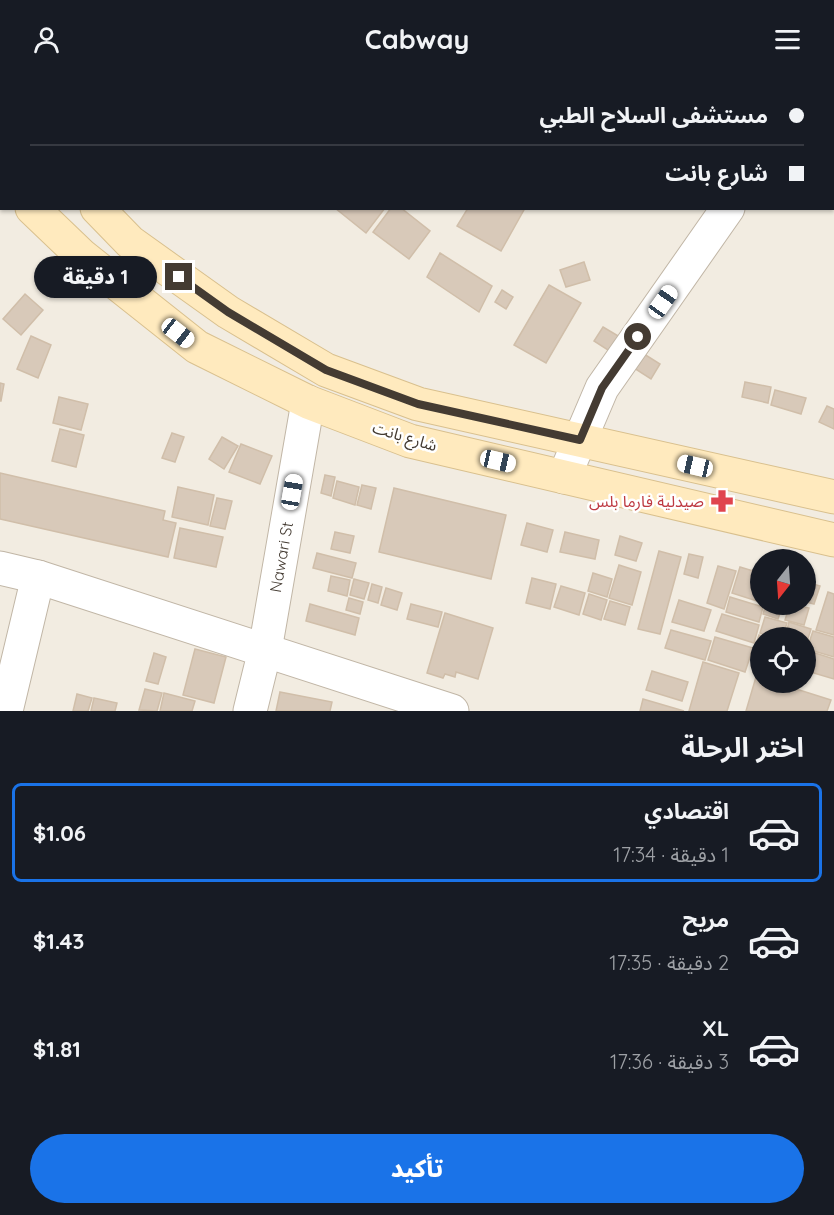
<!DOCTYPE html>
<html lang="ar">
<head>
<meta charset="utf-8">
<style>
  body { margin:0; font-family:Quicksand,"Noto Sans Arabic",sans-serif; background:#20242c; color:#f1f3f6; direction:rtl; height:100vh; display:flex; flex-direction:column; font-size:22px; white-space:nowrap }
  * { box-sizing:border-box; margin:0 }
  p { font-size:20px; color:#9ea1a6 }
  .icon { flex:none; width:33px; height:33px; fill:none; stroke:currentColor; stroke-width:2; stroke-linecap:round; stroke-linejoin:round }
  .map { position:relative; height:633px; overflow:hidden; direction:ltr }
  .sheet { display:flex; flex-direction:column; background:#171b24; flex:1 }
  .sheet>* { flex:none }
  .top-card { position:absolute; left:0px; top:0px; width:834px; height:132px; box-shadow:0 2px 4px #0004; direction:rtl; display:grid; align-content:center; height:132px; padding:0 30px; background:#171b24 }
  .needle { width:39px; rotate:197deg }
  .fabs { position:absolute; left:750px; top:471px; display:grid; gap:12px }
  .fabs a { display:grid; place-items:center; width:66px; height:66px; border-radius:50%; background:#171b24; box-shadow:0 2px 4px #0004; font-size:30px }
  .end { position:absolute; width:27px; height:27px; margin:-14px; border:8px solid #443b32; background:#fff; box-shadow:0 0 0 3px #fff }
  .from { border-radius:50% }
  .bubble { position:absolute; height:42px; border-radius:21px; background:#171b24; box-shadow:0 2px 4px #0004; font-size:20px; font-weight:800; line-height:42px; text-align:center; direction:rtl }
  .car { position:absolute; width:18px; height:36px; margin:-18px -9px; border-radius:8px; box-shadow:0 0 4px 2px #0007; background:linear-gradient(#fff 24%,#345 0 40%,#fff 0 76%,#345 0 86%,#fff 0) }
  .top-card b { display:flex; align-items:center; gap:21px; height:57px; font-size:22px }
  .top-card b+b { border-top:2px solid #363941 }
  .top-card i { width:15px; height:15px; background:#f1f3f6 }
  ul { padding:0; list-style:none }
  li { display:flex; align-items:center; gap:18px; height:99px; margin:0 12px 9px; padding:0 18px; border:3px solid transparent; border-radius:9px }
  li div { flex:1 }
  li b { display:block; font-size:22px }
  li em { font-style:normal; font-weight:800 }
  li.current { border-color:#1a73e8 }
  li>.icon { width:54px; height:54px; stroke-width:1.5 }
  h2 { padding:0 30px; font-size:27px; line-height:72px }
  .primary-button { display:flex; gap:12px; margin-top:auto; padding:12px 30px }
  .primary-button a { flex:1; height:69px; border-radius:36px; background:#1a73e8; color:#fff; font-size:24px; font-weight:800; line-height:69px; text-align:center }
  header { display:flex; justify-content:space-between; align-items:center; height:78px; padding:0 30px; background:#171b24; font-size:27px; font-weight:800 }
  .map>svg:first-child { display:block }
</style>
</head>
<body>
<header><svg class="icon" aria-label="menu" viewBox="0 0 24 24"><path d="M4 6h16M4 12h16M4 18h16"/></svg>Cabway<svg class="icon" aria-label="person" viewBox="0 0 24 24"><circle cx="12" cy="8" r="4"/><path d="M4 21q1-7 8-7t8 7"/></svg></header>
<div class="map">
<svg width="834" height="633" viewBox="0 0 834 633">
  <rect width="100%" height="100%" fill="#f2ece1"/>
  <!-- building -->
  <g fill="#d8c9b9" stroke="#d0bea9" stroke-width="1.5">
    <polygon points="189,0 253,0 252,2"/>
    <polygon points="335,130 385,130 366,155"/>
    <polygon points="391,130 401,130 430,153 409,181 373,154"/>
    <polygon points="468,130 525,130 501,173 457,148"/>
    <polygon points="440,175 492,208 479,234 427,199"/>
    <polygon points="584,184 590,202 566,209 560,192"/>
    <polygon points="549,207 581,225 546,285 514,267"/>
    <polygon points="502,212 513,219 506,231 495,224"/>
    <polygon points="25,216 43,232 21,257 3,241"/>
    <polygon points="603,249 620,259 611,274 594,263"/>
    <polygon points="31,258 51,267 38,300 17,291"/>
    <polygon points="644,276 660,286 651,301 634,290"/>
    <polygon points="745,304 771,309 768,325 742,319"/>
    <polygon points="0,305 4,306 1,323 0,323"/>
    <polygon points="775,312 806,320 801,336 771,327"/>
    <polygon points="59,319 88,326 81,352 53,345"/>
    <polygon points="827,328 834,331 834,351 819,344"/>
    <polygon points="60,351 84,357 76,389 52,383"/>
    <polygon points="172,355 184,359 175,384 162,380"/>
    <polygon points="222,359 238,368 224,391 209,381"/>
    <polygon points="241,366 272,378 260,406 229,394"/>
    <polygon points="0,395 165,433 163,442 176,445 168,479 0,441"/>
    <polygon points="325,397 335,399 331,418 321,415"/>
    <polygon points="337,403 359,409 355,427 333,420"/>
    <polygon points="362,407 376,410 371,431 357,427"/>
    <polygon points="178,409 214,417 208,447 172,439"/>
    <polygon points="394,410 506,437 491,501 379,474"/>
    <polygon points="217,420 232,423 225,451 210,448"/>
    <polygon points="527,445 553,452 547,474 521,467"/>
    <polygon points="180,450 223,459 216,489 174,480"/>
    <polygon points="335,454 354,458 350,475 331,471"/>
    <polygon points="565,454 599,462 595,481 560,474"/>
    <polygon points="620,458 642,465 636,483 615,477"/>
    <polygon points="659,473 681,479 660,556 638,551"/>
    <polygon points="317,475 356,485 352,500 313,490"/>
    <polygon points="689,476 703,479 698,500 684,496"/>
    <polygon points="619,487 641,494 632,527 609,520"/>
    <polygon points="718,488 736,493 724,531 707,525"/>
    <polygon points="740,489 760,495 760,524 732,515"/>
    <polygon points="593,495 612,501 607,519 588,513"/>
    <polygon points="331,498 350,502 347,518 328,513"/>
    <polygon points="532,500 556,506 550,531 526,525"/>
    <polygon points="354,501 369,505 364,521 350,517"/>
    <polygon points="806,504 820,508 814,526 806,524"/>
    <polygon points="372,506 382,509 378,525 368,522"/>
    <polygon points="561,508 585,515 579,537 554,529"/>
    <polygon points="386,510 402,515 397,532 381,527"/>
    <polygon points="828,514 834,516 834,557 816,552"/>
    <polygon points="589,516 607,522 601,542 583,536"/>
    <polygon points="730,519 763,529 759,544 726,534"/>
    <polygon points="349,520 363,524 360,536 346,532"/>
    <polygon points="679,522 711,532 704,553 672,544"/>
    <polygon points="610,523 630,529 625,547 604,541"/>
    <polygon points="310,526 359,540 355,557 306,543"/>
    <polygon points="411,526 442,534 438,549 407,541"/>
    <polygon points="766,526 783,526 778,541 763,536"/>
    <polygon points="790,526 809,530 804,547 785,542"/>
    <polygon points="445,535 493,550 478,601 456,594 455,599 445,596 443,600 427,595"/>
    <polygon points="722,536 759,547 754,565 716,553"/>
    <polygon points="765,539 787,545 782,560 774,560 760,555"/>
    <polygon points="789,544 811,551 806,567 806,560 785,560"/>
    <polygon points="671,552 711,563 705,582 665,570"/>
    <polygon points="813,553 834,559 834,579 807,571"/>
    <polygon points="759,557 768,560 760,560 760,582 752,579"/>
    <polygon points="715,559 753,570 745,594 708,582"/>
    <polygon points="195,571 226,579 214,625 183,617"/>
    <polygon points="806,571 810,573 806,588"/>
    <polygon points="812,574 834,581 834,601 807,593"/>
    <polygon points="154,575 166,579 158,606 146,603"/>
    <polygon points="703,584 739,595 727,633 689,633"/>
    <polygon points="652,593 688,604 682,623 646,612"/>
    <polygon points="756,599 760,600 760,604 774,604 831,622 827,633 746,633"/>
    <polygon points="145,611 162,615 157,633 139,632"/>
    <polygon points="280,614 332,624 330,633 276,633"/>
    <polygon points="164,615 195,623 192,633 160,633"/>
    <polygon points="77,616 92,620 88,633 73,633"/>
    <polygon points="94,620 117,625 115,633 91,633"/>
    <polygon points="643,621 684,633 640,633"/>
  </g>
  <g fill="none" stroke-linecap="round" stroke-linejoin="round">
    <!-- street casing -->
    <g stroke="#c1b6a6" stroke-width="35">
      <g id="street">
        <polyline points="817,2 818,0"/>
        <polyline points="564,399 602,310 728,130"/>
        <polyline points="0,490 38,499 452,633"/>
        <polyline points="6,633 38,499"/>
        <polyline points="250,633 265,572 308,324"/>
      </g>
    </g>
    <!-- secondary casing -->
    <g stroke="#d9c08e" stroke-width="35">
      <g id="secondary">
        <polyline points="0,32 2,34"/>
        <polyline points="0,99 2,101"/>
        <polyline points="32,130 81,177 197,269 308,324 410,363 834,462"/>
        <polyline points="97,130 130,164 228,234 326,292 418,326 834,419"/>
      </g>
    </g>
    <!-- street -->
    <use href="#street" stroke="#fff" stroke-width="33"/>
    <!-- secondary -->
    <use href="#secondary" stroke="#ffeabe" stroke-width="33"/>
  </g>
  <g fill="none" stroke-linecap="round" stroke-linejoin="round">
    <!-- route -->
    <polyline stroke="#443b32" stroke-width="8" points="179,199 228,234 326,292 418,326 580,362 602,310 638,259"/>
  </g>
  <!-- icons -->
  <defs>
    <g id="pharmacy-bare" transform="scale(1.8)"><path d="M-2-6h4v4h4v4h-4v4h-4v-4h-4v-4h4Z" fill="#e0444e" stroke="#fff" stroke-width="2.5" paint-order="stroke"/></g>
  </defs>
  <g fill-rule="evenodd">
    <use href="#pharmacy-bare" x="722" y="423"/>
  </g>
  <g text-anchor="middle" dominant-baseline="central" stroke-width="5" stroke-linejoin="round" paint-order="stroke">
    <!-- street labels -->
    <g font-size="16" fill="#443b32" stroke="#fff">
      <text transform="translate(405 358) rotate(17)">شارع بانت</text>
      <text transform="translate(281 479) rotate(-80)">Nawari St</text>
    </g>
    <!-- health labels -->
    <g font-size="16" fill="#be3a42" stroke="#fff" text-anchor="end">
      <text x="704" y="423">صيدلية فارما بلس</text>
    </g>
  </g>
</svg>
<div class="fabs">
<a><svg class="needle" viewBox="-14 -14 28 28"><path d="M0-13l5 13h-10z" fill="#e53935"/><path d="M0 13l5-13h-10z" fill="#9ea1a6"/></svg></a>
<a><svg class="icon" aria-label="locate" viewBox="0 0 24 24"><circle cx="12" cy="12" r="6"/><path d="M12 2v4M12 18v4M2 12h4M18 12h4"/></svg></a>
</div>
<i class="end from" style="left:638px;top:259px"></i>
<i class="end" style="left:179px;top:199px"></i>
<div class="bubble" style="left:34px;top:178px;width:123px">1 دقيقة</div>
<i class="car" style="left:663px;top:224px;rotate:35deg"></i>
<i class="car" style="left:178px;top:255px;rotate:128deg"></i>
<i class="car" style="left:498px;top:383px;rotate:103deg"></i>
<i class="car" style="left:695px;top:388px;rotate:283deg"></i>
<i class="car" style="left:292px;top:414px;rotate:10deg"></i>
<div class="top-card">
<b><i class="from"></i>مستشفى السلاح الطبي</b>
<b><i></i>شارع بانت</b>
</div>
</div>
<section class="sheet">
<h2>اختر الرحلة</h2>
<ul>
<li class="current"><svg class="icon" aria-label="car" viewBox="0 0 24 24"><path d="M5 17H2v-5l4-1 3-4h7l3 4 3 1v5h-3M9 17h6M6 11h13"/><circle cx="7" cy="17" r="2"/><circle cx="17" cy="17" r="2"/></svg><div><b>اقتصادي</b><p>1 دقيقة · 17:34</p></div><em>$1.06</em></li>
<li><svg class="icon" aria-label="car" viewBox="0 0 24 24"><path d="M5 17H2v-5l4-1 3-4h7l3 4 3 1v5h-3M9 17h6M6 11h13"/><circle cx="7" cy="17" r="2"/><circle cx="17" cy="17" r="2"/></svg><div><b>مريح</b><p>2 دقيقة · 17:35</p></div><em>$1.43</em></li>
<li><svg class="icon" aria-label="car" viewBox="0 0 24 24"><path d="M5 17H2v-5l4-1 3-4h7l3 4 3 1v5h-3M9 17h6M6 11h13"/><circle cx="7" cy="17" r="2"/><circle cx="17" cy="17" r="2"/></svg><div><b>XL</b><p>3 دقيقة · 17:36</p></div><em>$1.81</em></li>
</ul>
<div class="primary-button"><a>تأكيد</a></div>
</section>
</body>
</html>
